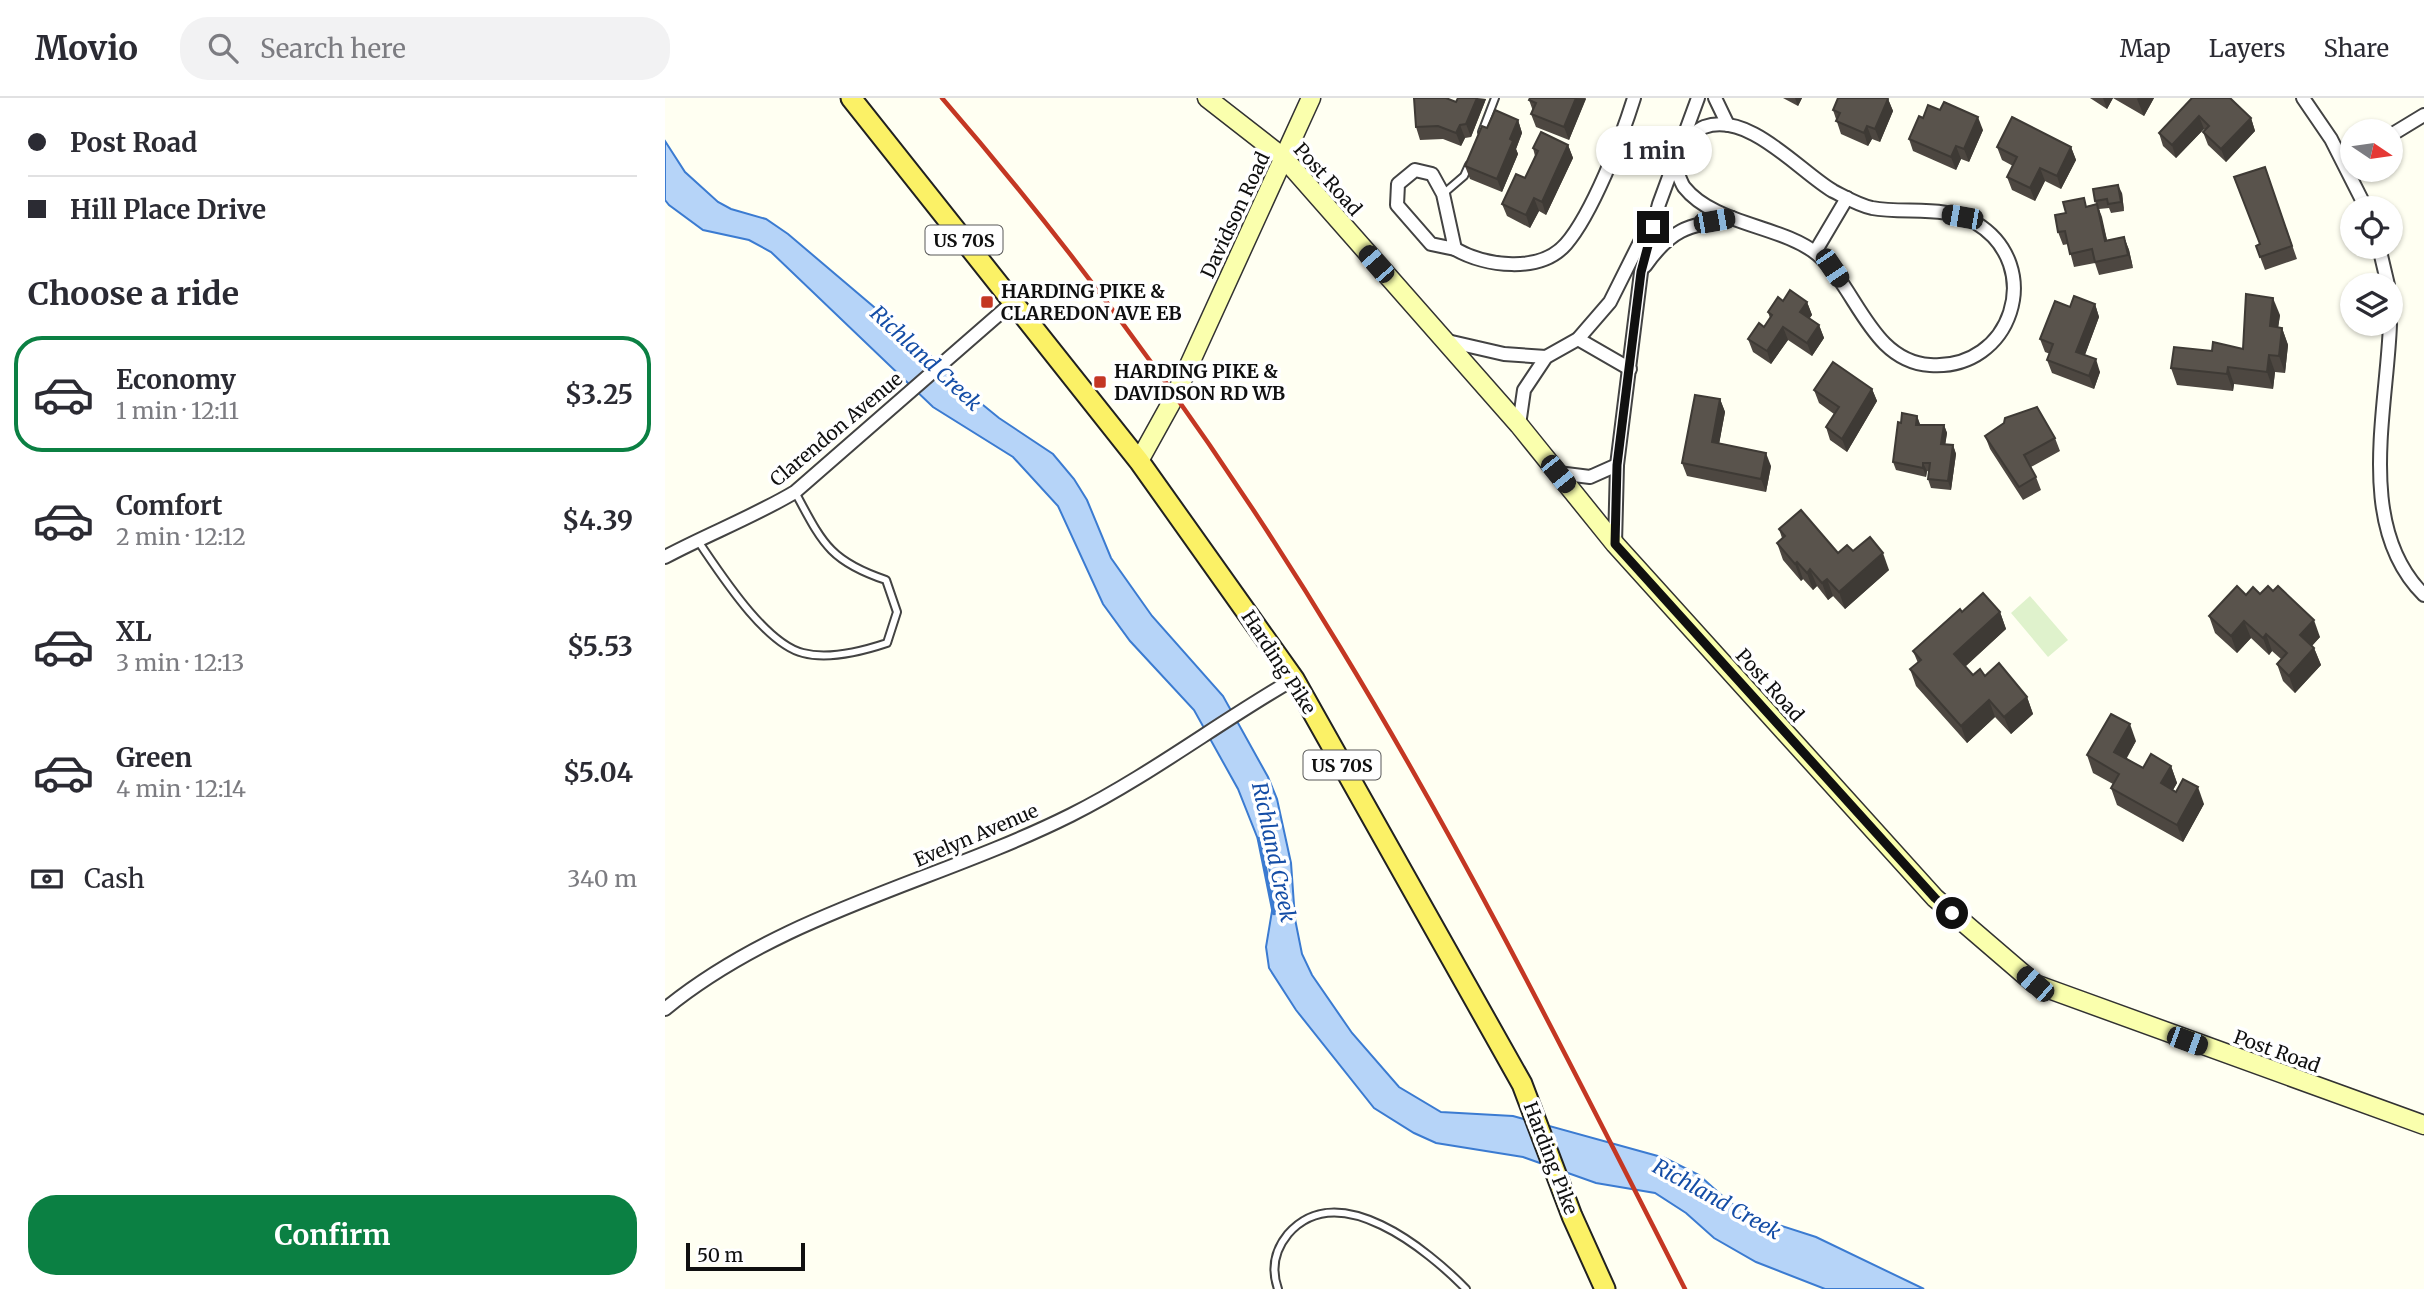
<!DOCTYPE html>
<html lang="en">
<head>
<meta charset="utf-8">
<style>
  body { margin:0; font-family:Merriweather,serif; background:#f2f2f3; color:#2b2b33; height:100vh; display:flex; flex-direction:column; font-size:26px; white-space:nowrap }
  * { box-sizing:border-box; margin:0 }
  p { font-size:23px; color:#7c7c81 }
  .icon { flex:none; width:38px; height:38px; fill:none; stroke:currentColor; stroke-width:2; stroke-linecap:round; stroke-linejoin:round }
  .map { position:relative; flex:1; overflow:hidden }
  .drawer { display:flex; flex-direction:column; background:#fff; width:665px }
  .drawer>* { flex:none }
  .banner { display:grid; align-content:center; height:154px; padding:0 28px; background:#fff }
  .needle { width:46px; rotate:103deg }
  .buttons { position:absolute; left:1675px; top:21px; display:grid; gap:14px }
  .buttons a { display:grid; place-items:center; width:63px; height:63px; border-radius:50%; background:#fff; box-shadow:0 2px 5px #0004; font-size:35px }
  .scale { position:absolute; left:21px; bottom:18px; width:119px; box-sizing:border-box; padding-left:7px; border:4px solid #101010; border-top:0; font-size:19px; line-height:24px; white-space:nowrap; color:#101010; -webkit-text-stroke:5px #fff; paint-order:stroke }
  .end { position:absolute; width:32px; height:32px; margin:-16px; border:9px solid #101010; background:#fff; box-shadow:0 0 0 4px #fff }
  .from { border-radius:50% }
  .bubble { position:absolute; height:49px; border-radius:24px; background:#fff; box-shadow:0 2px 5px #0004; font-size:23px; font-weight:700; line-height:49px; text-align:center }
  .car { position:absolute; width:21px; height:42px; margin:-21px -10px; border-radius:9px; box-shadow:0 0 5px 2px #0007; background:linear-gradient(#222 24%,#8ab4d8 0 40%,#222 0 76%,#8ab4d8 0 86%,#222 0) }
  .banner b { display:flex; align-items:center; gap:24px; height:66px; font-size:26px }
  .banner b+b { border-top:2px solid #e1e1e2 }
  .banner i { width:18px; height:18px; background:#2b2b33 }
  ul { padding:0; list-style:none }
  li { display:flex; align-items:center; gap:21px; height:116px; margin:0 14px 10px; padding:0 14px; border:4px solid transparent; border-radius:28px }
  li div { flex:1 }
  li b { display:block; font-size:26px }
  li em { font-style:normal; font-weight:700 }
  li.active { border-color:#0b8043 }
  li>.icon { width:63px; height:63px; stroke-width:1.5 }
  h2 { padding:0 28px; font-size:32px; line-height:84px }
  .pay { display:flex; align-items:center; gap:18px; height:77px; padding:0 28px; font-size:26px }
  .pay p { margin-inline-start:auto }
  .button { display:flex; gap:14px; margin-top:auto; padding:14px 28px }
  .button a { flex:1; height:80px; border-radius:28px; background:#0b8043; color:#fff; font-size:28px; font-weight:700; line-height:80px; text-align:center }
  header { display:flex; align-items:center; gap:42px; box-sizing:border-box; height:98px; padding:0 35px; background:#fff; border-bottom:2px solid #e1e1e2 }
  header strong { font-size:33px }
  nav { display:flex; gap:38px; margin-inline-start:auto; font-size:24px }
  .search { width:490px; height:63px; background:#f2f2f3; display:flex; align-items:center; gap:18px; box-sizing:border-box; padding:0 24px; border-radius:28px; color:#7c7c81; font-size:26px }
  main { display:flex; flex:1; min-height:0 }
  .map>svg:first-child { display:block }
</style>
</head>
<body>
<header>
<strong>Movio</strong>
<div class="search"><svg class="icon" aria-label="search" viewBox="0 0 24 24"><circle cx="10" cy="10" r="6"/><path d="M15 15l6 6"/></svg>Search here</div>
<nav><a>Map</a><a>Layers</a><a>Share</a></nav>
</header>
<main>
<section class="drawer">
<div class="banner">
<b><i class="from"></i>Post Road</b>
<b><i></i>Hill Place Drive</b>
</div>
<h2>Choose a ride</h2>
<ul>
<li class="active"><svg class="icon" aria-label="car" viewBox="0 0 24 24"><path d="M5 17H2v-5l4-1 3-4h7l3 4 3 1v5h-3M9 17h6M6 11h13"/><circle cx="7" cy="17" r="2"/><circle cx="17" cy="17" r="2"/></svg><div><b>Economy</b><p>1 min · 12:11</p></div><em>$3.25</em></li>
<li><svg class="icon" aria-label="car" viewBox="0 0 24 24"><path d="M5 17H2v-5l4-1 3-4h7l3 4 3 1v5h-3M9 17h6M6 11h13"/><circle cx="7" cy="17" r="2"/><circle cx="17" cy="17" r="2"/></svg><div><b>Comfort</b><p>2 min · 12:12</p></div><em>$4.39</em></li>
<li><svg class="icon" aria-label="car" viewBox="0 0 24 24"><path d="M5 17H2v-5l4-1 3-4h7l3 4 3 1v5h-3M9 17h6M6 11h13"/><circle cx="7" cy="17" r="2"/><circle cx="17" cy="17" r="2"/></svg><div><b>XL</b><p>3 min · 12:13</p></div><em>$5.53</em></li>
<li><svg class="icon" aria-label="car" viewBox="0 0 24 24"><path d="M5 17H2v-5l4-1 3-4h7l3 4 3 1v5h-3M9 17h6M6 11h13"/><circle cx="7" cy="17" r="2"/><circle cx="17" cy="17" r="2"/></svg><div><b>Green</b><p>4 min · 12:14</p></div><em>$5.04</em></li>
</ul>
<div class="pay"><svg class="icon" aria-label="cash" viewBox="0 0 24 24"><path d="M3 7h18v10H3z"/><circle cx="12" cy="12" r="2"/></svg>Cash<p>340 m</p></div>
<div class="button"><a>Confirm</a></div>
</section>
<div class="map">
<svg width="1759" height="1191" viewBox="0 0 1759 1191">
  <rect width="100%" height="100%" fill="#fffff2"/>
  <!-- pitch -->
  <polygon fill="#dff2cc" points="1365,498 1403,542 1383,559 1346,515"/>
  <!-- water -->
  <polygon fill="#b6d4f8" stroke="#3b7bd1" stroke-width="2" points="0,43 20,74 53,104 66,111 101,121 123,136 262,254 291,285 334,320 388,356 409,381 422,402 446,460 487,518 558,598 603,679 612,701 626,765 630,821 637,856 647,877 687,935 734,989 776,1014 848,1018 1000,1060 1034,1077 1063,1103 1095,1121 1151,1139 1259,1191 1160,1191 1091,1164 1049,1140 1021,1115 990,1095 931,1085 858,1059 771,1045 749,1035 709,1010 631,912 604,870 601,849 609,801 604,769 573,691 529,612 465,543 438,506 393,408 348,359 268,309 106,154 84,142 38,132 4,107 0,102"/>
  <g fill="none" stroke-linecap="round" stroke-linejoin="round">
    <!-- stream -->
    <polyline stroke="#3b7bd1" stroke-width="4.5" points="594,741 609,815"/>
    <!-- lane casing -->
    <g stroke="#434343" stroke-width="10">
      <g id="lane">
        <polyline points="817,34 830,0"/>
        <polyline points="778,96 799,78 804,67"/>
        <path d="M33 443C55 475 100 546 138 555 164 562 198 553 222 545L232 514 221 482C164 463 157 444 130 394"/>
        <path d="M613 1191C606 1171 609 1153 623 1136 673 1078 763 1152 801 1191"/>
      </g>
    </g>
    <!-- street casing -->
    <g stroke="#434343" stroke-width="16">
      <g id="street">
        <polyline points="1050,0 1063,27"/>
        <polyline points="1638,0 1666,41 1701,110"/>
        <polyline points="1726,37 1759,17"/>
        <path d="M1009 65C1012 72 1015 83 1019 89 1049 127 1116 127 1152 156 1192 189 1205 263 1265 267 1347 273 1381 168 1311 125 1282 107 1240 116 1207 110 1193 107 1180 99 1168 93 1134 73 1084 13 1039 29 1032 32 1024 39 1017 43"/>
        <polygon points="750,72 767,76 778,96 790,151 766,146 732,107 733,86"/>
        <polyline points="1714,149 1723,187"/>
        <path d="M790 151C820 168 875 176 901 146 927 116 957 39 969 0"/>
        <polyline points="1150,154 1182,100"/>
        <path d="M980 168C1007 130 1022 128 1067 120"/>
        <path d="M1725 226C1722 313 1690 429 1759 497"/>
        <polyline points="913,241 965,271"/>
        <polyline points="778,242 839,256 881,259"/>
        <polyline points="854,327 859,292 881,259 913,241 945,204 981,132"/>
        <polyline points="893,375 925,379 952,367"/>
        <polyline points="950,446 952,367 976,174 994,106 1033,0"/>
        <path d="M0 459C43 436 88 419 130 394L348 204"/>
        <path d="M0 911C119 814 272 784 406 717 484 678 554 624 629 581"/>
      </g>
    </g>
    <!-- secondary casing -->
    <g stroke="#323232" stroke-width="21">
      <g id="secondary">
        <polyline points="542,0 619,60 854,327 950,446 1270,800 1370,886 1759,1027"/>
        <polyline points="474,363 510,298 646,0"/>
      </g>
    </g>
    <!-- primary casing -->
    <g stroke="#212121" stroke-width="23">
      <polyline id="primary" points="186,0 474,363 629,581 857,986 907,1118 940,1191"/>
    </g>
    <!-- lane -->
    <use href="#lane" stroke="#fff" stroke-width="6"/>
    <!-- street -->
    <use href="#street" stroke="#fff" stroke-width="12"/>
    <!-- secondary -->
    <use href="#secondary" stroke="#faffad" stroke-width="18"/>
    <!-- primary -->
    <use href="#primary" stroke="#fbf166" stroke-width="19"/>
    <!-- rail -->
    <path stroke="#c43723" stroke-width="4.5" d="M277 0C425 171 558 356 675 549 801 756 910 975 1020 1191"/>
  </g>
  <!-- wall -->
  <g fill="#4d4741">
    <polygon points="793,0 821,1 806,39 800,40 796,48 778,41 755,42 751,29 791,4"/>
    <polygon points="865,0 921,0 904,42 871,29 866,16 868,13 864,2"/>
    <polygon points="1118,0 1137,0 1133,8"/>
    <polygon points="1425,0 1489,0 1479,18 1448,0 1442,11"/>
    <polygon points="1527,0 1586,20 1590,33 1561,64 1543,47 1538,34 1540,32 1539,31 1511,60 1498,48 1494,35"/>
    <polygon points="1223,1 1228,13 1215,44 1207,41 1203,48 1176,36 1168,12"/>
    <polygon points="1258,20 1318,32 1304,64 1296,61 1291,72 1248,53 1244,41"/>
    <polygon points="853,22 857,35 851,51 853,56 837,94 805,81 800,68 822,30"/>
    <polygon points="903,47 908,60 881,117 874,113 865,130 842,118 837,106 860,80 870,58 868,50"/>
    <polygon points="1332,49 1406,49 1411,62 1396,91 1380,83 1370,103 1347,92 1342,79 1348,68 1337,62"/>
    <polygon points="1600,69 1632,161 1600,172 1591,148 1595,146"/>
    <polygon points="1457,95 1459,113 1446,115 1444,110 1434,111 1442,142 1459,139 1464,152 1468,170 1434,177 1430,165 1409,169 1403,146 1398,147 1393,134 1422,108 1431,106 1430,103"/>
    <polygon points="1118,203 1142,204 1147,217 1144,220 1154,227 1159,240 1147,258 1123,242 1106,266 1088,254 1083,241 1099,229 1105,220 1103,214"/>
    <polygon points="1430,206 1434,219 1420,257 1435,274 1429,291 1387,275 1382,262 1385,256 1380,254 1375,241 1405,209"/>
    <polygon points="1615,217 1613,229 1617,230 1623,247 1620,275 1610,274 1608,291 1569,286 1568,293 1512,287 1506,270 1547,253 1578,251"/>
    <polygon points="1207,291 1212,303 1182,354 1165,342 1161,329 1169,316 1154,305 1149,292"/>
    <polygon points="1055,301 1060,314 1054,346 1106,368 1101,394 1022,378 1017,365"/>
    <polygon points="1252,318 1255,327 1279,327 1282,335 1280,347 1288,347 1291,356 1286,392 1266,390 1263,381 1264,374 1262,373 1261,379 1231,372 1228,364 1236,325"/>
    <polygon points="1320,338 1390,340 1395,353 1366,369 1371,379 1376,392 1358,402 1325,351"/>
    <polygon points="1114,431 1173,455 1188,453 1224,472 1180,511 1168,498 1163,502 1152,488 1148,492 1138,481 1136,483 1118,462 1112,445 1117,440"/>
    <polygon points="1595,496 1655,539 1647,548 1649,550 1656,567 1630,595 1618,583 1612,566 1616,561 1607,553 1604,557 1586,540 1572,555 1550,535 1544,518 1581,497"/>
    <polygon points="1297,514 1335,514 1341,531 1300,569 1308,577 1320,578 1362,599 1368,616 1346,636 1330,619 1302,645 1251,588 1245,571 1253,565 1248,553"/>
    <polygon points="1471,643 1461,660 1478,670 1506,668 1512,685 1508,692 1539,706 1518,744 1452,707 1446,690 1448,686 1428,675 1422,657"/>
  </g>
  <!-- shaded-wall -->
  <g fill="#3e3a35">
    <polygon points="812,0 821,1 806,39 801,26"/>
    <polygon points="911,0 921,1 904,42 899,29"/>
    <polygon points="1130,0 1137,0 1133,8"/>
    <polygon points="1438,0 1448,0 1442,11"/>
    <polygon points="1473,0 1489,0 1479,18 1472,1"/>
    <polygon points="1223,1 1228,13 1215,44 1210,31"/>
    <polygon points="1534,18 1539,31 1511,60 1507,47"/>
    <polygon points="1313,19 1318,32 1304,64 1299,51"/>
    <polygon points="1586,20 1590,33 1561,64 1556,51"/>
    <polygon points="853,22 857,35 851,51 853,56 837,94 832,81 845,41"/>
    <polygon points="795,27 800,40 796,48 791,35"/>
    <polygon points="1202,28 1207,41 1203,48 1199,35"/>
    <polygon points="903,47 908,60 881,117 877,104"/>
    <polygon points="1291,48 1296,61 1291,72 1286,59"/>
    <polygon points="1406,49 1411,62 1396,91 1392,78"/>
    <polygon points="1375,70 1380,83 1370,103 1365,90"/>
    <polygon points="1453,87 1457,95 1459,113 1456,104"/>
    <polygon points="869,100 874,113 865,130 861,117"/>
    <polygon points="1432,106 1437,119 1445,156 1440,143"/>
    <polygon points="1459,139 1464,152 1468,170 1463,157"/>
    <polygon points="1608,200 1615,217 1611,245 1605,228"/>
    <polygon points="1142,204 1147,217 1140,227 1135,214"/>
    <polygon points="1430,206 1434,219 1416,267 1411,254"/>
    <polygon points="1154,227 1159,240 1147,258 1142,245"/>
    <polygon points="1118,229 1123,242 1106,266 1102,253"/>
    <polygon points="1617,230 1623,247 1620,275 1614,258"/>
    <polygon points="1604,257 1610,274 1608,291 1602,274"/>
    <polygon points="1431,261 1435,274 1429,291 1424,278"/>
    <polygon points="1563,269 1569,286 1568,293 1562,276"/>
    <polygon points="1207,291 1212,303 1182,354 1177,341"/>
    <polygon points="1055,301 1060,314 1052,357 1047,344"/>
    <polygon points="1252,318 1255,326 1254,336 1251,327"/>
    <polygon points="1279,327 1282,335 1279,355 1276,346"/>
    <polygon points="1288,347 1291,356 1286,392 1283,383"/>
    <polygon points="1101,355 1106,368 1101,394 1096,381"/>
    <polygon points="1258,365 1262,373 1261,379 1258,370"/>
    <polygon points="1218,455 1224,472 1180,511 1174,494"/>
    <polygon points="1132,464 1138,481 1136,483 1130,466"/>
    <polygon points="1145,471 1152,488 1148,492 1142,475"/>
    <polygon points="1162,481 1168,498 1163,502 1157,485"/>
    <polygon points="1335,514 1341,531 1295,573 1289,556"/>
    <polygon points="1649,522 1655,539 1641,554 1635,537"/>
    <polygon points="1579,523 1586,540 1572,555 1566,538"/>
    <polygon points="1601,536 1607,553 1604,557 1598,540"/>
    <polygon points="1649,550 1656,567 1630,595 1624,578"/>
    <polygon points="1362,599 1368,616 1346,636 1339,619"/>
    <polygon points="1324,602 1330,619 1302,645 1296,628"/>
    <polygon points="1465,626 1471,643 1456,671 1449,654"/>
    <polygon points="1506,668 1512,685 1502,702 1496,685"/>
    <polygon points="1533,689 1539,706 1518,744 1512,727"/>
  </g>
  <!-- building -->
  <g fill="#59534c" stroke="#3e3a35" stroke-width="2">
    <polygon points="749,0 781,0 791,4 793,0 812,0 801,26 795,27 791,35 773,28 751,29"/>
    <polygon points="865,0 911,0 899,29 866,16 871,5 864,2"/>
    <polygon points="1173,0 1222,0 1223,1 1210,31 1202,28 1199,35 1171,23 1175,15 1168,12"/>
    <polygon points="1527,0 1565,0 1586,20 1556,51 1538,34 1544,28 1534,18 1507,47 1494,35"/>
    <polygon points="1279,4 1313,19 1299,51 1291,48 1286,59 1244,41 1254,18 1258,20 1263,7 1275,12"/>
    <polygon points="830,12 853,22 845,41 848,43 832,81 800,68 817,28 822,30"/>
    <polygon points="1347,19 1406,49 1392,78 1375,70 1365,90 1342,79 1352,59 1332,49"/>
    <polygon points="876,34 903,47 877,104 869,100 861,117 837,106 851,76 860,80 873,53 868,50"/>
    <polygon points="1600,69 1627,148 1595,159 1591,148 1595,146 1569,79"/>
    <polygon points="1453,87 1456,104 1443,106 1442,101 1430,103 1428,91"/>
    <polygon points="1419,100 1421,109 1432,106 1440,143 1459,139 1463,157 1430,164 1427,151 1405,156 1400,133 1393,134 1390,117 1401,115 1398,104"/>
    <polygon points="1125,192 1142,204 1135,214 1154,227 1142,245 1118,229 1102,253 1083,241 1094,225 1099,229 1107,217 1103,214 1113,199 1118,203"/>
    <polygon points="1581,196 1608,200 1605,228 1617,230 1614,258 1604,257 1602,274 1563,269 1562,276 1506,270 1509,249 1547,253 1548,244 1578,251"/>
    <polygon points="1409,198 1430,206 1411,254 1431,261 1424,278 1382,262 1388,246 1375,241 1390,203 1405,209"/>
    <polygon points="1168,264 1207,291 1177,341 1161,329 1174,309 1149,292"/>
    <polygon points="1030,297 1055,301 1047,344 1101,355 1096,381 1017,365"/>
    <polygon points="1372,309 1390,340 1359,357 1371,379 1354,389 1320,338 1339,325 1340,320"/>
    <polygon points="1237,315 1252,318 1251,327 1279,327 1276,346 1288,347 1283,383 1263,381 1265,365 1258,365 1258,370 1228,364 1233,324 1236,325"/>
    <polygon points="1136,412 1173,455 1182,447 1188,453 1205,439 1218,455 1174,494 1162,481 1157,485 1145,471 1142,475 1132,464 1130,466 1112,445 1120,438 1114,431"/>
    <polygon points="1572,488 1581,497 1588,489 1595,496 1603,488 1608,493 1613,488 1649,522 1635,537 1649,550 1624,578 1612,566 1622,555 1601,536 1598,540 1579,523 1566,538 1544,518"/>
    <polygon points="1318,495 1335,514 1289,556 1308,577 1315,571 1320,578 1334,565 1362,599 1339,619 1324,602 1296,628 1245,571 1256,562 1248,553 1295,511 1297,514"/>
    <polygon points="1446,616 1465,626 1449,654 1478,670 1486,656 1506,668 1496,685 1511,694 1518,681 1533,689 1512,727 1446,690 1454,676 1422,657"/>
  </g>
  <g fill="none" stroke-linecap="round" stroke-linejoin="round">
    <!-- route -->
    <polyline stroke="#101010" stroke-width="9" points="988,129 976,174 952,367 950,446 1270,800 1287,815"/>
  </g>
  <!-- markers -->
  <g fill="#c43723" stroke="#fff" stroke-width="2.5">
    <rect x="315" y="197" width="14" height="14" rx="3.5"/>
    <rect x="428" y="277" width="14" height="14" rx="3.5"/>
  </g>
  <g text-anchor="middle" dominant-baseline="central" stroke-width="7" stroke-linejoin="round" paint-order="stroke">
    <!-- shield labels -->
    <g fill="#fff" stroke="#585858" stroke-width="2">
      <rect x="260.5" y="127.5" width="77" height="29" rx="5"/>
      <rect x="638.5" y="652.5" width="77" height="29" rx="5"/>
    </g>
    <g font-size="18" font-weight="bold" fill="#101010">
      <text x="299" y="142">US 70S</text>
      <text x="677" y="667">US 70S</text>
    </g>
    <!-- street labels -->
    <g font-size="19" fill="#101010" stroke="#fff">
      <text transform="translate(663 81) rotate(48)">Post Road</text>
      <text transform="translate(570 117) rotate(-65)">Davidson Road</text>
      <text transform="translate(171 331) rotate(-40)">Clarendon Avenue</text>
      <text transform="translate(614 564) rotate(57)">Harding Pike</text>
      <text transform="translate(1105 587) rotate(48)">Post Road</text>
      <text transform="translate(311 737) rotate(-23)">Evelyn Avenue</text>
      <text transform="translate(1612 953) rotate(20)">Post Road</text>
      <text transform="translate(886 1060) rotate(69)">Harding Pike</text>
    </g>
    <!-- poi labels -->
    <g font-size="19" font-weight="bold" fill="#101010" stroke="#fff" text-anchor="start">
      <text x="336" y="193">HARDING PIKE &amp;<tspan x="336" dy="22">CLAREDON AVE EB</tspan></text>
      <text x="449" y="273">HARDING PIKE &amp;<tspan x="449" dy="22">DAVIDSON RD WB</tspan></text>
    </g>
    <!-- water labels -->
    <g font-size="21" font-style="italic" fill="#144da6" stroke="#fff">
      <text transform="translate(261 260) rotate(43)">Richland Creek</text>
      <text transform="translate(609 754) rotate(78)">Richland Creek</text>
      <text transform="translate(1052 1101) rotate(29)">Richland Creek</text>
    </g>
  </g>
</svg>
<div class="buttons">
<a><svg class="needle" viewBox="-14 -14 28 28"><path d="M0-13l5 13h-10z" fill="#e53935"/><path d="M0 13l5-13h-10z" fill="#7c7c81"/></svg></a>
<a><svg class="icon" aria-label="locate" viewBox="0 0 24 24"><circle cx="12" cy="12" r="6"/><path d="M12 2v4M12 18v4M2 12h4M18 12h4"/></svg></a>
<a><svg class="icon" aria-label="layers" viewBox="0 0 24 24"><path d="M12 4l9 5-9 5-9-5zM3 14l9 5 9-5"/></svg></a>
</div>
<div class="scale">50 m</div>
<i class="end from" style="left:1287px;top:815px"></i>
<i class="end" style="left:988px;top:129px"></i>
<div class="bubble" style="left:931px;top:28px;width:116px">1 min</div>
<i class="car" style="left:1297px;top:119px;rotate:280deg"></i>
<i class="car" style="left:1049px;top:123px;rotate:80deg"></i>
<i class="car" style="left:711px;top:166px;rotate:319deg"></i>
<i class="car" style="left:1167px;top:170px;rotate:146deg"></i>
<i class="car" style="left:893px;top:376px;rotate:141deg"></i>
<i class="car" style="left:1370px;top:886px;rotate:311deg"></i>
<i class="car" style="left:1522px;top:943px;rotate:110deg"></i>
</div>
</main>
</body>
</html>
